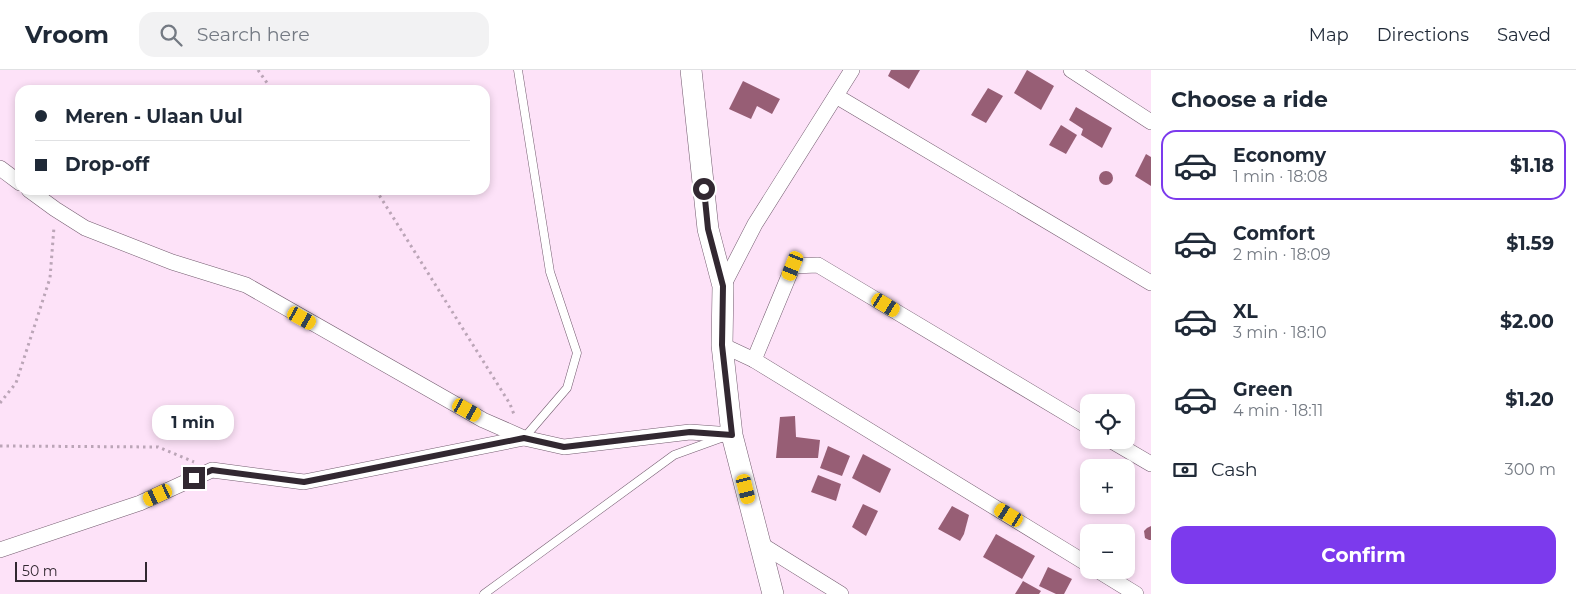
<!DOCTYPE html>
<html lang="en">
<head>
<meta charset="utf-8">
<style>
  body { margin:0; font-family:Montserrat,sans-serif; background:#f2f2f3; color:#1f2937; height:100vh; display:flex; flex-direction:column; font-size:19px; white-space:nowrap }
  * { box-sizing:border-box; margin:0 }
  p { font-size:16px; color:#747a83 }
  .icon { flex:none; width:28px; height:28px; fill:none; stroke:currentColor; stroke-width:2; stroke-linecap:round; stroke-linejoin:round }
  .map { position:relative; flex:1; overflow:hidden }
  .sheet { display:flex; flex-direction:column; background:#fff; width:425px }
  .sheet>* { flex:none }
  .top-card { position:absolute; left:15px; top:15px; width:475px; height:110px; border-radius:15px; box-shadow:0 2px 8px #0003; display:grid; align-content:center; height:110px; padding:0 20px; background:#fff }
  .tools { position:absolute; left:1080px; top:324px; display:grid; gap:10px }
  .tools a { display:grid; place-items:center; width:55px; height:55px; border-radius:10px; background:#fff; box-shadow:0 2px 8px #0003; font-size:25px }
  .scale { position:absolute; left:15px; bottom:12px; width:132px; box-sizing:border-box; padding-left:5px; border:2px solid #322831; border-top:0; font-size:14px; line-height:18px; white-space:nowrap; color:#322831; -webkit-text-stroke:4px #fde2f8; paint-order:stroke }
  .end { position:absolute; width:22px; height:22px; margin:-11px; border:6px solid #322831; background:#fff; box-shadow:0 0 0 2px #fff }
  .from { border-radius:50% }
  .bubble { position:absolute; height:35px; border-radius:15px; background:#fff; box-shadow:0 2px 8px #0003; font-size:16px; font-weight:700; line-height:35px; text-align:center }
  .car { position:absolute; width:15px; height:30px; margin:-15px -8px; border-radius:6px; box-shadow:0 0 4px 1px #0007; background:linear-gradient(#f5c518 24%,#345 0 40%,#f5c518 0 76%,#345 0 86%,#f5c518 0) }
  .top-card b { display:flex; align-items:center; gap:18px; height:48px; font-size:19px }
  .top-card b+b { border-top:1px solid #e0e1e3 }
  .top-card i { width:12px; height:12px; background:#1f2937 }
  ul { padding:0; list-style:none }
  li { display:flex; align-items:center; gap:15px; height:70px; margin:0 10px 8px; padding:0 10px; border:2px solid transparent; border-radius:15px }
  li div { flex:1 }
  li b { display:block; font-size:19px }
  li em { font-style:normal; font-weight:700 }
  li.selected { border-color:#7c3aed }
  li>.icon { width:45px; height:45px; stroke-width:1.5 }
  h2 { padding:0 20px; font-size:22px; line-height:60px }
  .pay { display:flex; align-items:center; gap:12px; height:55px; padding:0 20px; font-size:19px }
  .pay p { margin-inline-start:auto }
  .cta { display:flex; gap:10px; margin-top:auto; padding:10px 20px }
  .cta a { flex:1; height:58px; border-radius:15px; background:#7c3aed; color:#fff; font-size:20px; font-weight:700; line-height:58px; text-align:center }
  header { display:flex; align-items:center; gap:30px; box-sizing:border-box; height:70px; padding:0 25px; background:#fff; border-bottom:1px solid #e0e1e3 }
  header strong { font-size:24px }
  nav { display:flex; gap:28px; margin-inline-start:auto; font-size:18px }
  .search { width:350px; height:45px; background:#f2f2f3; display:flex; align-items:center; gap:12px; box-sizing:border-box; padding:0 18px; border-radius:15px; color:#747a83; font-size:19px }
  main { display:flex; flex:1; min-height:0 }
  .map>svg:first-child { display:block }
</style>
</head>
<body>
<header>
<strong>Vroom</strong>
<div class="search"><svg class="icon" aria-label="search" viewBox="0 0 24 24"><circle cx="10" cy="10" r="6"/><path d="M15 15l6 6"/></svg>Search here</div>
<nav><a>Map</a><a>Directions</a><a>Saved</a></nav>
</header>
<main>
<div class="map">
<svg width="1151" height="524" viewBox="0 0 1151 524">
  <rect width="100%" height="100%" fill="#fde2f8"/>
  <!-- building -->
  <g fill="#975e75">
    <polygon points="891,0 920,0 909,19 888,6"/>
    <polygon points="1027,0 1054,16 1041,40 1014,23"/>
    <polygon points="743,11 780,29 772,44 757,36 751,49 729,39"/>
    <polygon points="988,18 1003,26 986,53 971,45"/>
    <polygon points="1076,37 1112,58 1102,78 1081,65 1083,59 1069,50"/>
    <polygon points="1061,55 1077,65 1066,84 1049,75"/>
    <polygon points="1146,84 1151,87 1151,116 1135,106"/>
    <circle cx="1106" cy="108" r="7"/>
    <polygon points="795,346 796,367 820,370 818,388 776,388 780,347"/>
    <polygon points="828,376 850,386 842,406 820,398"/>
    <polygon points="863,384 891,399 880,423 852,408"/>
    <polygon points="818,405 841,414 836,431 811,422"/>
    <polygon points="863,434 878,441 866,466 852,457"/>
    <polygon points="952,436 969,445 964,464 960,471 938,459"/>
    <polygon points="1151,456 1151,470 1149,470 1145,468 1144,461 1147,458"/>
    <polygon points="996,464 1035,486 1022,509 983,487"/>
    <polygon points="1048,497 1072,509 1064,524 1056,524 1039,516"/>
    <polygon points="1023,511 1041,521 1039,524 1015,524"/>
  </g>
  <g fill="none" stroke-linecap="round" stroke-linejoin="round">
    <!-- lane casing -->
    <g stroke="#745d70" stroke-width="9">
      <g id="lane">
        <polyline points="518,0 550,202 577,283 567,318 524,368"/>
        <polyline points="484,524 674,385 721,368"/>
      </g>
    </g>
    <!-- street casing -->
    <g stroke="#745d70" stroke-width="16">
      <g id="street">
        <polyline points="1071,0 1151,52"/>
        <polyline points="836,26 1151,213"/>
        <polyline points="0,98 20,113"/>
        <polyline points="29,120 55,139 85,158 172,192 246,215 483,350 524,368 564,377 690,362 732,365"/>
        <polyline points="723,216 755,154 852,0"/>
        <polyline points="722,275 754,290 1089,495"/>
        <polyline points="754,290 793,196 818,195 1089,357"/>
        <polyline points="1110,370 1151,394"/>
        <polyline points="759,473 841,524"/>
        <polyline points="0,480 140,433 212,400 304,412 524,368"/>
        <polyline points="1097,500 1136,524"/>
      </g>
    </g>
    <!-- secondary casing -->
    <g stroke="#745d70" stroke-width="22">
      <polyline id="secondary" points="691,0 708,159 723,216 722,275 732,365 773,524"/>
    </g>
    <!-- path -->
    <g stroke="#bba5b7" stroke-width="3" stroke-dasharray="2.5 4" stroke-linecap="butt">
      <polyline points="258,0 272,20"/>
      <polyline points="376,120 510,334 515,347"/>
      <polyline points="0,333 16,313 50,208 54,157"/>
      <polyline points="0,376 158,377 194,392"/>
    </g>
    <!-- lane -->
    <use href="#lane" stroke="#fff" stroke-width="8"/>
    <!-- street -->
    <use href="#street" stroke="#fff" stroke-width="15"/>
    <!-- secondary -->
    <use href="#secondary" stroke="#fff" stroke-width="21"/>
  </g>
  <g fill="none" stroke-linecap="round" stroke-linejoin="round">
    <!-- route -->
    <polyline stroke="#322831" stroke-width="6" points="194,408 212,400 304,412 524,368 564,377 690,362 732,365 722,275 723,216 708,159 704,119"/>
  </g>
</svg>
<div class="tools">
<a><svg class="icon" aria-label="locate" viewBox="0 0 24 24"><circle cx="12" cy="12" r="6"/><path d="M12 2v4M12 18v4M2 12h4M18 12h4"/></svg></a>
<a>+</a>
<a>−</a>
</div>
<div class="scale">50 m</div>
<i class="end from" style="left:704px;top:119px"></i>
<i class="end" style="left:194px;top:408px"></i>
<div class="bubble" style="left:152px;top:335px;width:82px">1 min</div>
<i class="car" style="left:793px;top:196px;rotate:202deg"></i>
<i class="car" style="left:886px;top:235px;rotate:121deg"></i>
<i class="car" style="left:302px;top:248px;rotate:119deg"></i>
<i class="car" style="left:467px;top:340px;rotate:119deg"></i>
<i class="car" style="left:746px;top:419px;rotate:166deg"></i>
<i class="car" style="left:158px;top:425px;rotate:245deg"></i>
<i class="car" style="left:1009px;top:445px;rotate:301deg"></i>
<div class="top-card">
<b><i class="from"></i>Meren - Ulaan Uul</b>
<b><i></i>Drop-off</b>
</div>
</div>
<section class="sheet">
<h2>Choose a ride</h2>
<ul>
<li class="selected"><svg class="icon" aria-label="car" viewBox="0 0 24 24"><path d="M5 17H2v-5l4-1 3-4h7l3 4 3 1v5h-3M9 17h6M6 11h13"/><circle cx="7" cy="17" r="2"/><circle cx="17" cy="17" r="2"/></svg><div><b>Economy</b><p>1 min · 18:08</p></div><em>$1.18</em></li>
<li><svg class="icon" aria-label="car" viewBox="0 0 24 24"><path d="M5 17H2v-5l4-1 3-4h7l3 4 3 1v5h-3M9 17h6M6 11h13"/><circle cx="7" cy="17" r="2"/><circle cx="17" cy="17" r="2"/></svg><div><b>Comfort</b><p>2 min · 18:09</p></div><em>$1.59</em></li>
<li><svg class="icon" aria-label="car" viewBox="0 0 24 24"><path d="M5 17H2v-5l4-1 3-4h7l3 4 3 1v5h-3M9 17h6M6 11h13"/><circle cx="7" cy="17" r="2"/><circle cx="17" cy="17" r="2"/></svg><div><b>XL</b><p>3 min · 18:10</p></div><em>$2.00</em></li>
<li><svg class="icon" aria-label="car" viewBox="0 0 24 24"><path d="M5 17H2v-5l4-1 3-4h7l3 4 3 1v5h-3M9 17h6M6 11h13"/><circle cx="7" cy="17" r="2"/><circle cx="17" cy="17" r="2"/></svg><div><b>Green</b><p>4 min · 18:11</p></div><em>$1.20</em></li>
</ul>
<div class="pay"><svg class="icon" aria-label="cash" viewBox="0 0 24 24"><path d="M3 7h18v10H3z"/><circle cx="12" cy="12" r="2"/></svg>Cash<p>300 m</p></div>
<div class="cta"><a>Confirm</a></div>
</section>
</main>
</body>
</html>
